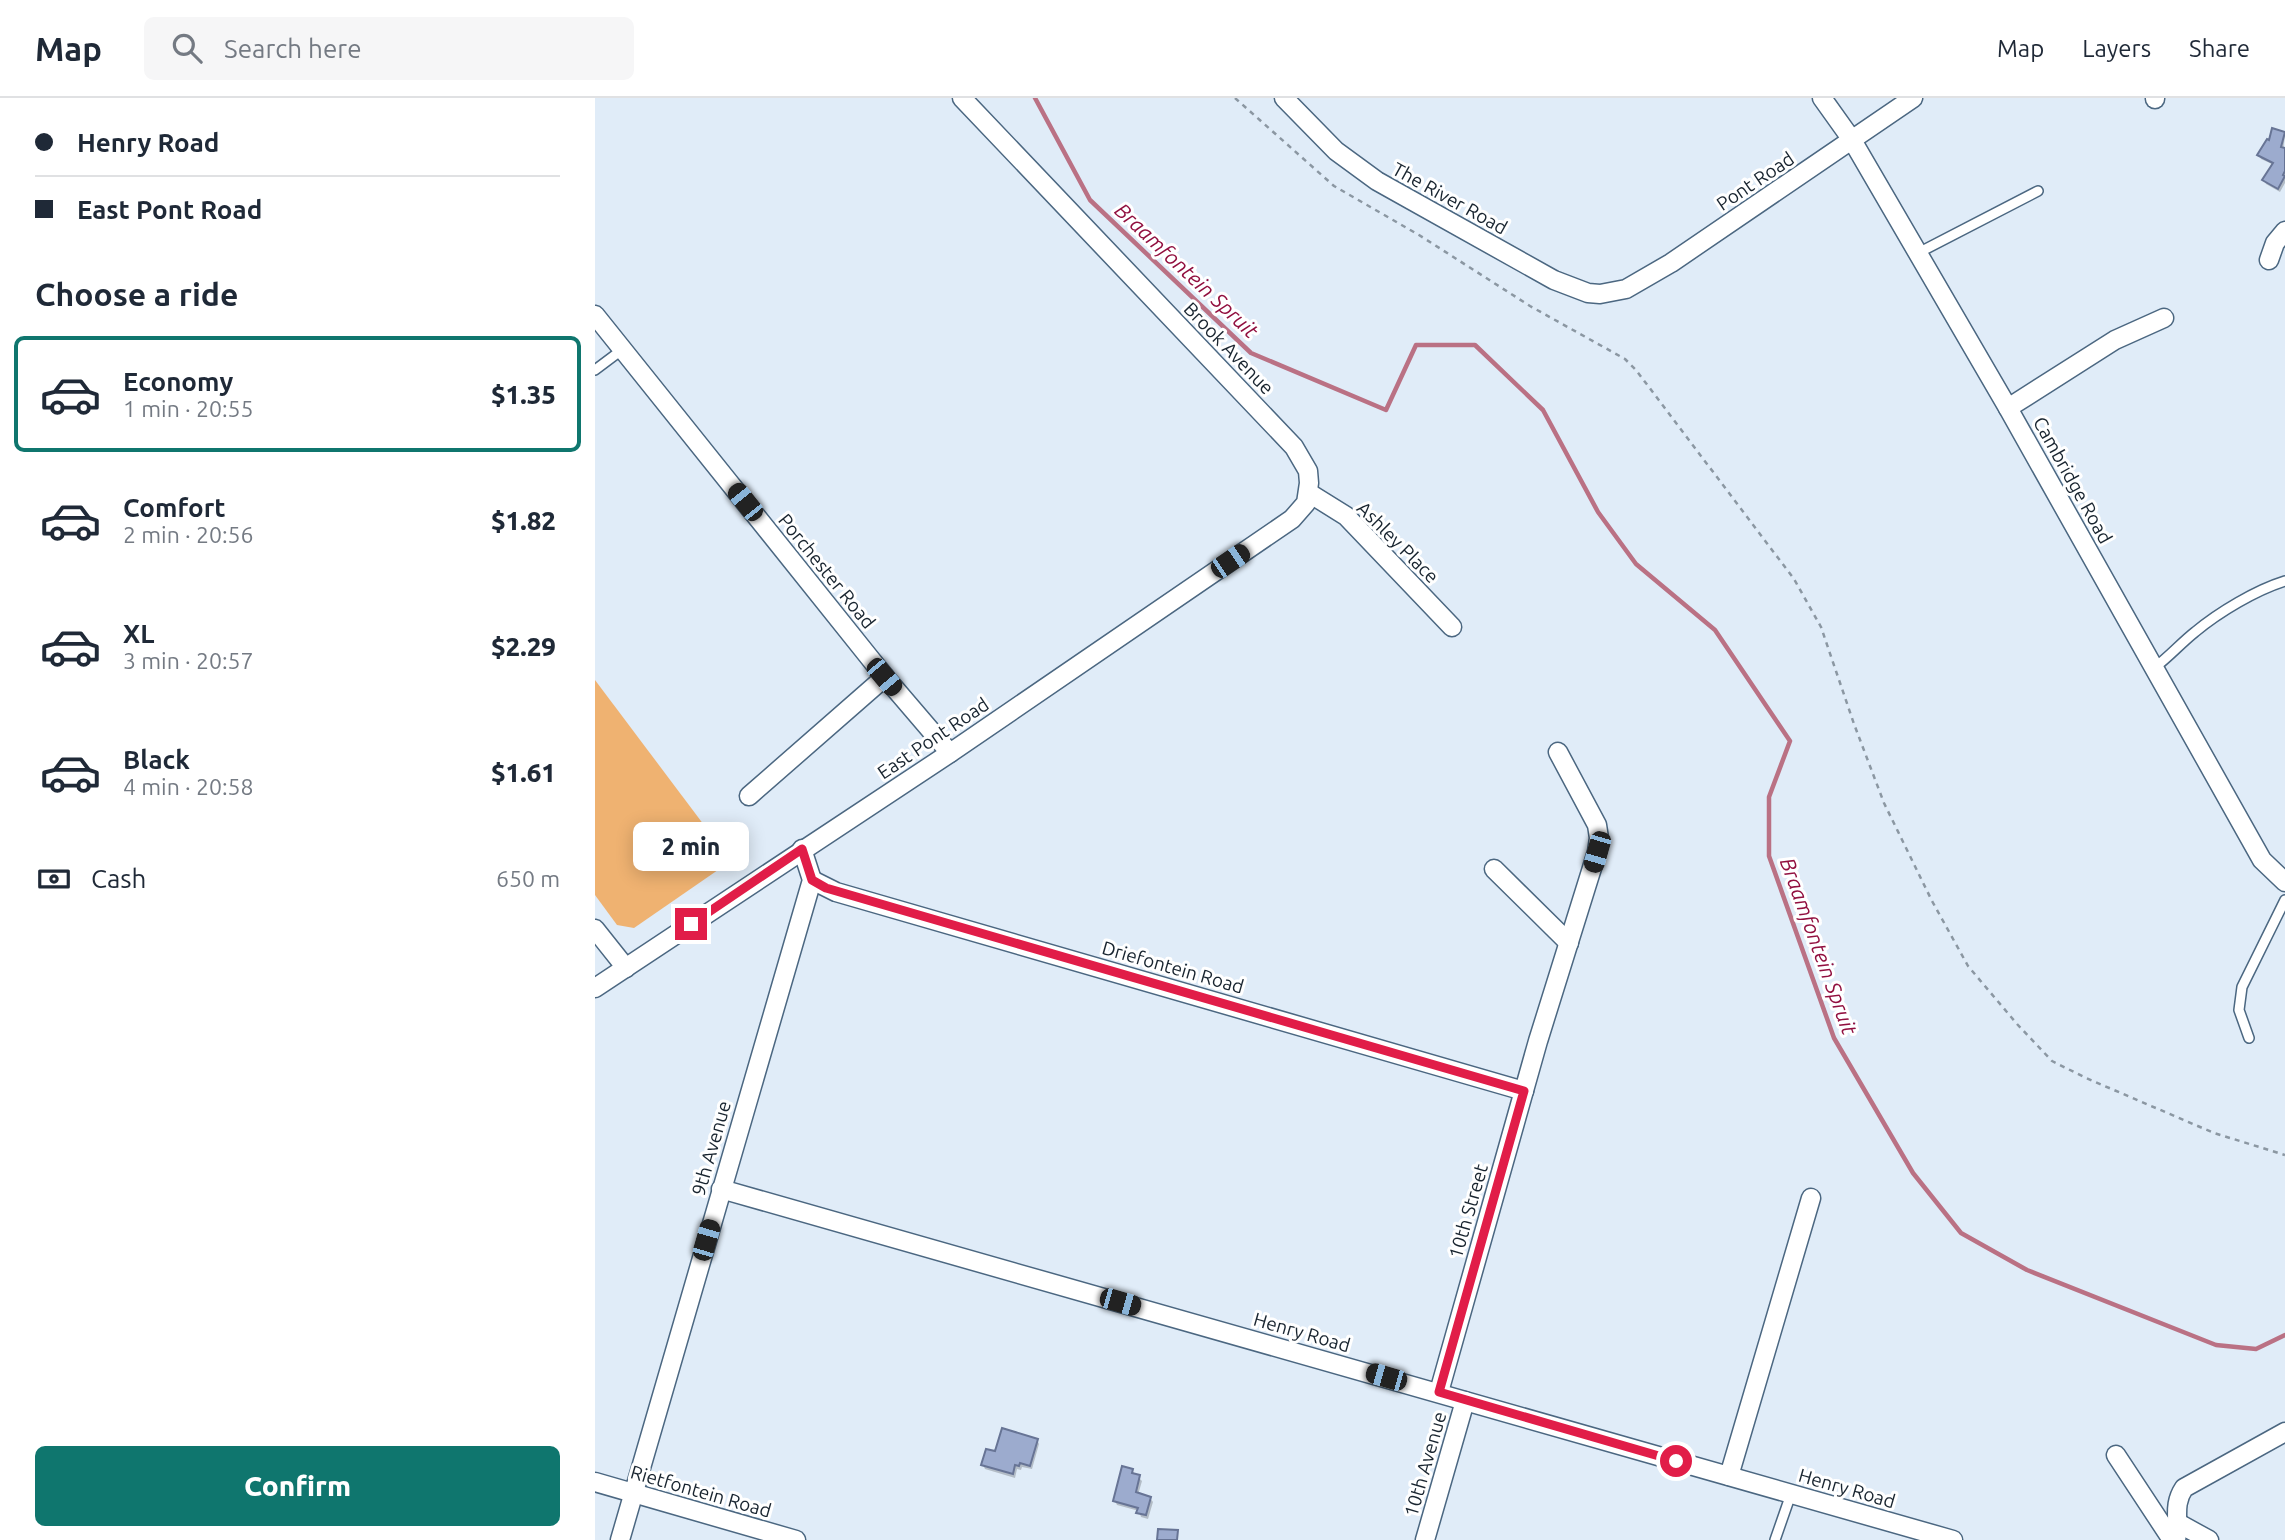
<!DOCTYPE html>
<html lang="en">
<head>
<meta charset="utf-8">
<style>
  body { margin:0; font-family:Ubuntu,sans-serif; background:#f6f6f7; color:#1f2937; height:100vh; display:flex; flex-direction:column; font-size:26px; white-space:nowrap }
  * { box-sizing:border-box; margin:0 }
  p { font-size:23px; color:#747a83 }
  .icon { flex:none; width:38px; height:38px; fill:none; stroke:currentColor; stroke-width:2; stroke-linecap:round; stroke-linejoin:round }
  .map { position:relative; flex:1; overflow:hidden }
  .sheet { display:flex; flex-direction:column; background:#fff; width:595px }
  .sheet>* { flex:none }
  .banner { display:grid; align-content:center; height:154px; padding:0 35px; background:#fff }
  .end { position:absolute; width:32px; height:32px; margin:-16px; border:9px solid #e11d48; background:#fff; box-shadow:0 0 0 4px #fff }
  .from { border-radius:50% }
  .bubble { position:absolute; height:49px; border-radius:10px; background:#fff; box-shadow:0 4px 18px #0003; font-size:23px; font-weight:800; line-height:49px; text-align:center }
  .car { position:absolute; width:21px; height:42px; margin:-21px -10px; border-radius:9px; box-shadow:0 0 5px 2px #0007; background:linear-gradient(#222 24%,#8ab4d8 0 40%,#222 0 76%,#8ab4d8 0 86%,#222 0) }
  .banner b { display:flex; align-items:center; gap:24px; height:66px; font-size:26px }
  .banner b+b { border-top:2px solid #e0e1e3 }
  .banner i { width:18px; height:18px; background:#1f2937 }
  ul { padding:0; list-style:none }
  li { display:flex; align-items:center; gap:21px; height:116px; margin:0 14px 10px; padding:0 21px; border:4px solid transparent; border-radius:10px }
  li div { flex:1 }
  li b { display:block; font-size:26px }
  li em { font-style:normal; font-weight:800 }
  li.active { border-color:#0f766e }
  li>.icon { width:63px; height:63px; stroke-width:1.5 }
  h2 { padding:0 35px; font-size:32px; line-height:84px }
  .pay { display:flex; align-items:center; gap:18px; height:77px; padding:0 35px; font-size:26px }
  .pay p { margin-inline-start:auto }
  .cta { display:flex; gap:14px; margin-top:auto; padding:14px 35px }
  .cta a { flex:1; height:80px; border-radius:10px; background:#0f766e; color:#fff; font-size:28px; font-weight:800; line-height:80px; text-align:center }
  header { display:flex; align-items:center; gap:42px; box-sizing:border-box; height:98px; padding:0 35px; background:#fff; border-bottom:2px solid #e0e1e3 }
  header strong { font-size:33px }
  nav { display:flex; gap:38px; margin-inline-start:auto; font-size:24px }
  .search { width:490px; height:63px; background:#f6f6f7; display:flex; align-items:center; gap:18px; box-sizing:border-box; padding:0 24px; border-radius:10px; color:#747a83; font-size:26px }
  main { display:flex; flex:1; min-height:0 }
  .map>svg:first-child { display:block }
</style>
</head>
<body>
<header>
<strong>Map</strong>
<div class="search"><svg class="icon" aria-label="search" viewBox="0 0 24 24"><circle cx="10" cy="10" r="6"/><path d="M15 15l6 6"/></svg>Search here</div>
<nav><a>Map</a><a>Layers</a><a>Share</a></nav>
</header>
<main>
<section class="sheet">
<div class="banner">
<b><i class="from"></i>Henry Road</b>
<b><i></i>East Pont Road</b>
</div>
<h2>Choose a ride</h2>
<ul>
<li class="active"><svg class="icon" aria-label="car" viewBox="0 0 24 24"><path d="M5 17H2v-5l4-1 3-4h7l3 4 3 1v5h-3M9 17h6M6 11h13"/><circle cx="7" cy="17" r="2"/><circle cx="17" cy="17" r="2"/></svg><div><b>Economy</b><p>1 min · 20:55</p></div><em>$1.35</em></li>
<li><svg class="icon" aria-label="car" viewBox="0 0 24 24"><path d="M5 17H2v-5l4-1 3-4h7l3 4 3 1v5h-3M9 17h6M6 11h13"/><circle cx="7" cy="17" r="2"/><circle cx="17" cy="17" r="2"/></svg><div><b>Comfort</b><p>2 min · 20:56</p></div><em>$1.82</em></li>
<li><svg class="icon" aria-label="car" viewBox="0 0 24 24"><path d="M5 17H2v-5l4-1 3-4h7l3 4 3 1v5h-3M9 17h6M6 11h13"/><circle cx="7" cy="17" r="2"/><circle cx="17" cy="17" r="2"/></svg><div><b>XL</b><p>3 min · 20:57</p></div><em>$2.29</em></li>
<li><svg class="icon" aria-label="car" viewBox="0 0 24 24"><path d="M5 17H2v-5l4-1 3-4h7l3 4 3 1v5h-3M9 17h6M6 11h13"/><circle cx="7" cy="17" r="2"/><circle cx="17" cy="17" r="2"/></svg><div><b>Black</b><p>4 min · 20:58</p></div><em>$1.61</em></li>
</ul>
<div class="pay"><svg class="icon" aria-label="cash" viewBox="0 0 24 24"><path d="M3 7h18v10H3z"/><circle cx="12" cy="12" r="2"/></svg>Cash<p>650 m</p></div>
<div class="cta"><a>Confirm</a></div>
</section>
<div class="map">
<svg width="1690" height="1442" viewBox="0 0 1690 1442">
  <rect width="100%" height="100%" fill="#e0ecf8"/>
  <!-- green -->
  <polygon fill="#efb271" points="0,582 136,763 39,830 22,827 0,797"/>
  <!-- shadow -->
  <g fill="#0003">
    <polygon points="1678,32 1690,37 1688,53 1690,53 1690,85 1685,94 1671,86 1669,82 1679,67 1666,61 1664,57 1675,44"/>
    <polygon points="442,1342 444,1346 437,1371 427,1369 426,1372 422,1371 420,1380 390,1371 388,1367 401,1356"/>
    <polygon points="537,1373 547,1383 543,1397 555,1400 558,1404 553,1421 546,1419 544,1413 522,1407 520,1403"/>
  </g>
  <g fill="none" stroke-linecap="round" stroke-linejoin="round">
    <!-- stream -->
    <polyline stroke="#ba7184" stroke-width="4.5" points="440,0 495,102 656,255 791,312 821,247 880,247 948,312 1003,414 1041,466 1120,532 1195,643 1174,699 1174,758 1239,940 1318,1075 1366,1135 1432,1172 1621,1247 1661,1251 1690,1237"/>
  </g>
  <!-- building -->
  <g fill="#9cabce" stroke="#677495" stroke-width="2">
    <polygon points="1677,30 1690,34 1686,49 1690,50 1690,73 1688,77 1690,78 1683,91 1667,82 1678,65 1662,57 1672,41 1674,42"/>
    <polygon points="407,1330 443,1341 435,1368 425,1365 424,1368 420,1367 418,1376 386,1367 391,1351 400,1353"/>
    <polygon points="527,1368 538,1371 537,1375 545,1377 541,1394 556,1399 551,1417 541,1415 543,1410 518,1403"/>
    <polygon points="563,1431 583,1432 582,1442 562,1442"/>
  </g>
  <g fill="none" stroke-linecap="round" stroke-linejoin="round">
    <!-- lane casing -->
    <g stroke="#4b6781" stroke-width="12">
      <g id="lane">
        <polyline points="1323,155 1443,93"/>
        <polyline points="0,272 28,251"/>
        <path d="M1559 570C1574 559 1586 545 1600 534 1624 514 1661 492 1690 483"/>
        <polyline points="1654,940 1644,912 1647,889 1690,802"/>
        <polyline points="1180,1442 1196,1396"/>
      </g>
    </g>
    <!-- street casing -->
    <g stroke="#4b6781" stroke-width="21">
      <g id="street">
        <polyline points="689,0 741,53 782,83 959,182 993,195 1005,196 1031,191 1076,165 1318,0"/>
        <polyline points="1227,0 1257,42 1413,310 1667,762 1690,784"/>
        <polyline points="1560,1 1560,0"/>
        <polyline points="1674,162 1680,145 1690,133"/>
        <polyline points="0,217 290,579 355,655"/>
        <polyline points="1413,310 1520,242 1569,220"/>
        <polyline points="714,395 751,418 857,529"/>
        <polyline points="154,698 290,579"/>
        <polyline points="899,771 974,845"/>
        <polyline points="217,782 241,794 929,993"/>
        <polyline points="0,831 31,870"/>
        <polyline points="0,890 355,655 697,421 711,405 714,385 713,373 699,349 367,0"/>
        <polyline points="126,1091 1358,1442"/>
        <polyline points="844,1294 943,943 1002,754 1004,740 1002,727 963,654"/>
        <polyline points="1521,1357 1577,1442"/>
        <polyline points="1134,1378 1216,1100"/>
        <polyline points="0,1384 201,1442"/>
        <polyline points="1583,1425 1614,1442"/>
        <polyline points="25,1442 217,782 207,751"/>
        <polyline points="830,1442 870,1303"/>
        <path d="M1581 1442C1585 1422 1577 1408 1589 1390L1690 1334"/>
      </g>
    </g>
    <!-- path -->
    <polyline stroke="#8b97a2" stroke-width="2.5" stroke-dasharray="5 5" stroke-linecap="butt" points="640,0 739,88 824,137 935,208 1030,261 1041,272 1199,481 1226,529 1259,626 1289,705 1337,803 1373,868 1422,926 1457,963 1491,980 1619,1035 1690,1057"/>
    <!-- lane -->
    <use href="#lane" stroke="#fff" stroke-width="9"/>
    <!-- street -->
    <use href="#street" stroke="#fff" stroke-width="18"/>
  </g>
  <g fill="none" stroke-linecap="round" stroke-linejoin="round">
    <!-- route -->
    <polyline stroke="#e11d48" stroke-width="9" points="96,826 207,751 217,782 231,790 929,993 844,1294 1081,1363"/>
  </g>
  <g text-anchor="middle" dominant-baseline="central" stroke-width="6" stroke-linejoin="round" paint-order="stroke">
    <!-- street labels -->
    <g font-size="19" fill="#18242f" stroke="#fff">
      <text transform="translate(1160 83) rotate(-34)">Pont Road</text>
      <text transform="translate(855 100) rotate(29)">The River Road</text>
      <text transform="translate(634 250) rotate(46)">Brook Avenue</text>
      <text transform="translate(1478 382) rotate(61)">Cambridge Road</text>
      <text transform="translate(803 444) rotate(45)">Ashley Place</text>
      <text transform="translate(232 473) rotate(51)">Porchester Road</text>
      <text transform="translate(338 640) rotate(-34)">East Pont Road</text>
      <text transform="translate(578 869) rotate(16)">Driefontein Road</text>
      <text transform="translate(116 1050) rotate(-74)">9th Avenue</text>
      <text transform="translate(873 1113) rotate(-74)">10th Street</text>
      <text transform="translate(707 1234) rotate(16)">Henry Road</text>
      <text transform="translate(830 1366) rotate(-74)">10th Avenue</text>
      <text transform="translate(1252 1390) rotate(16)">Henry Road</text>
      <text transform="translate(106 1393) rotate(16)">Rietfontein Road</text>
    </g>
    <!-- water labels -->
    <g font-size="21" font-style="italic" fill="#910f3f" stroke="#fff">
      <text transform="translate(592 172) rotate(43)">Braamfontein Spruit</text>
      <text transform="translate(1224 848) rotate(70)">Braamfontein Spruit</text>
    </g>
  </g>
</svg>
<i class="end from" style="left:1081px;top:1363px"></i>
<i class="end" style="left:96px;top:826px"></i>
<div class="bubble" style="left:38px;top:724px;width:116px">2 min</div>
<i class="car" style="left:150px;top:404px;rotate:321deg"></i>
<i class="car" style="left:635px;top:463px;rotate:56deg"></i>
<i class="car" style="left:289px;top:579px;rotate:140deg"></i>
<i class="car" style="left:1002px;top:754px;rotate:196deg"></i>
<i class="car" style="left:111px;top:1142px;rotate:16deg"></i>
<i class="car" style="left:525px;top:1204px;rotate:106deg"></i>
<i class="car" style="left:791px;top:1279px;rotate:286deg"></i>
</div>
</main>
</body>
</html>
